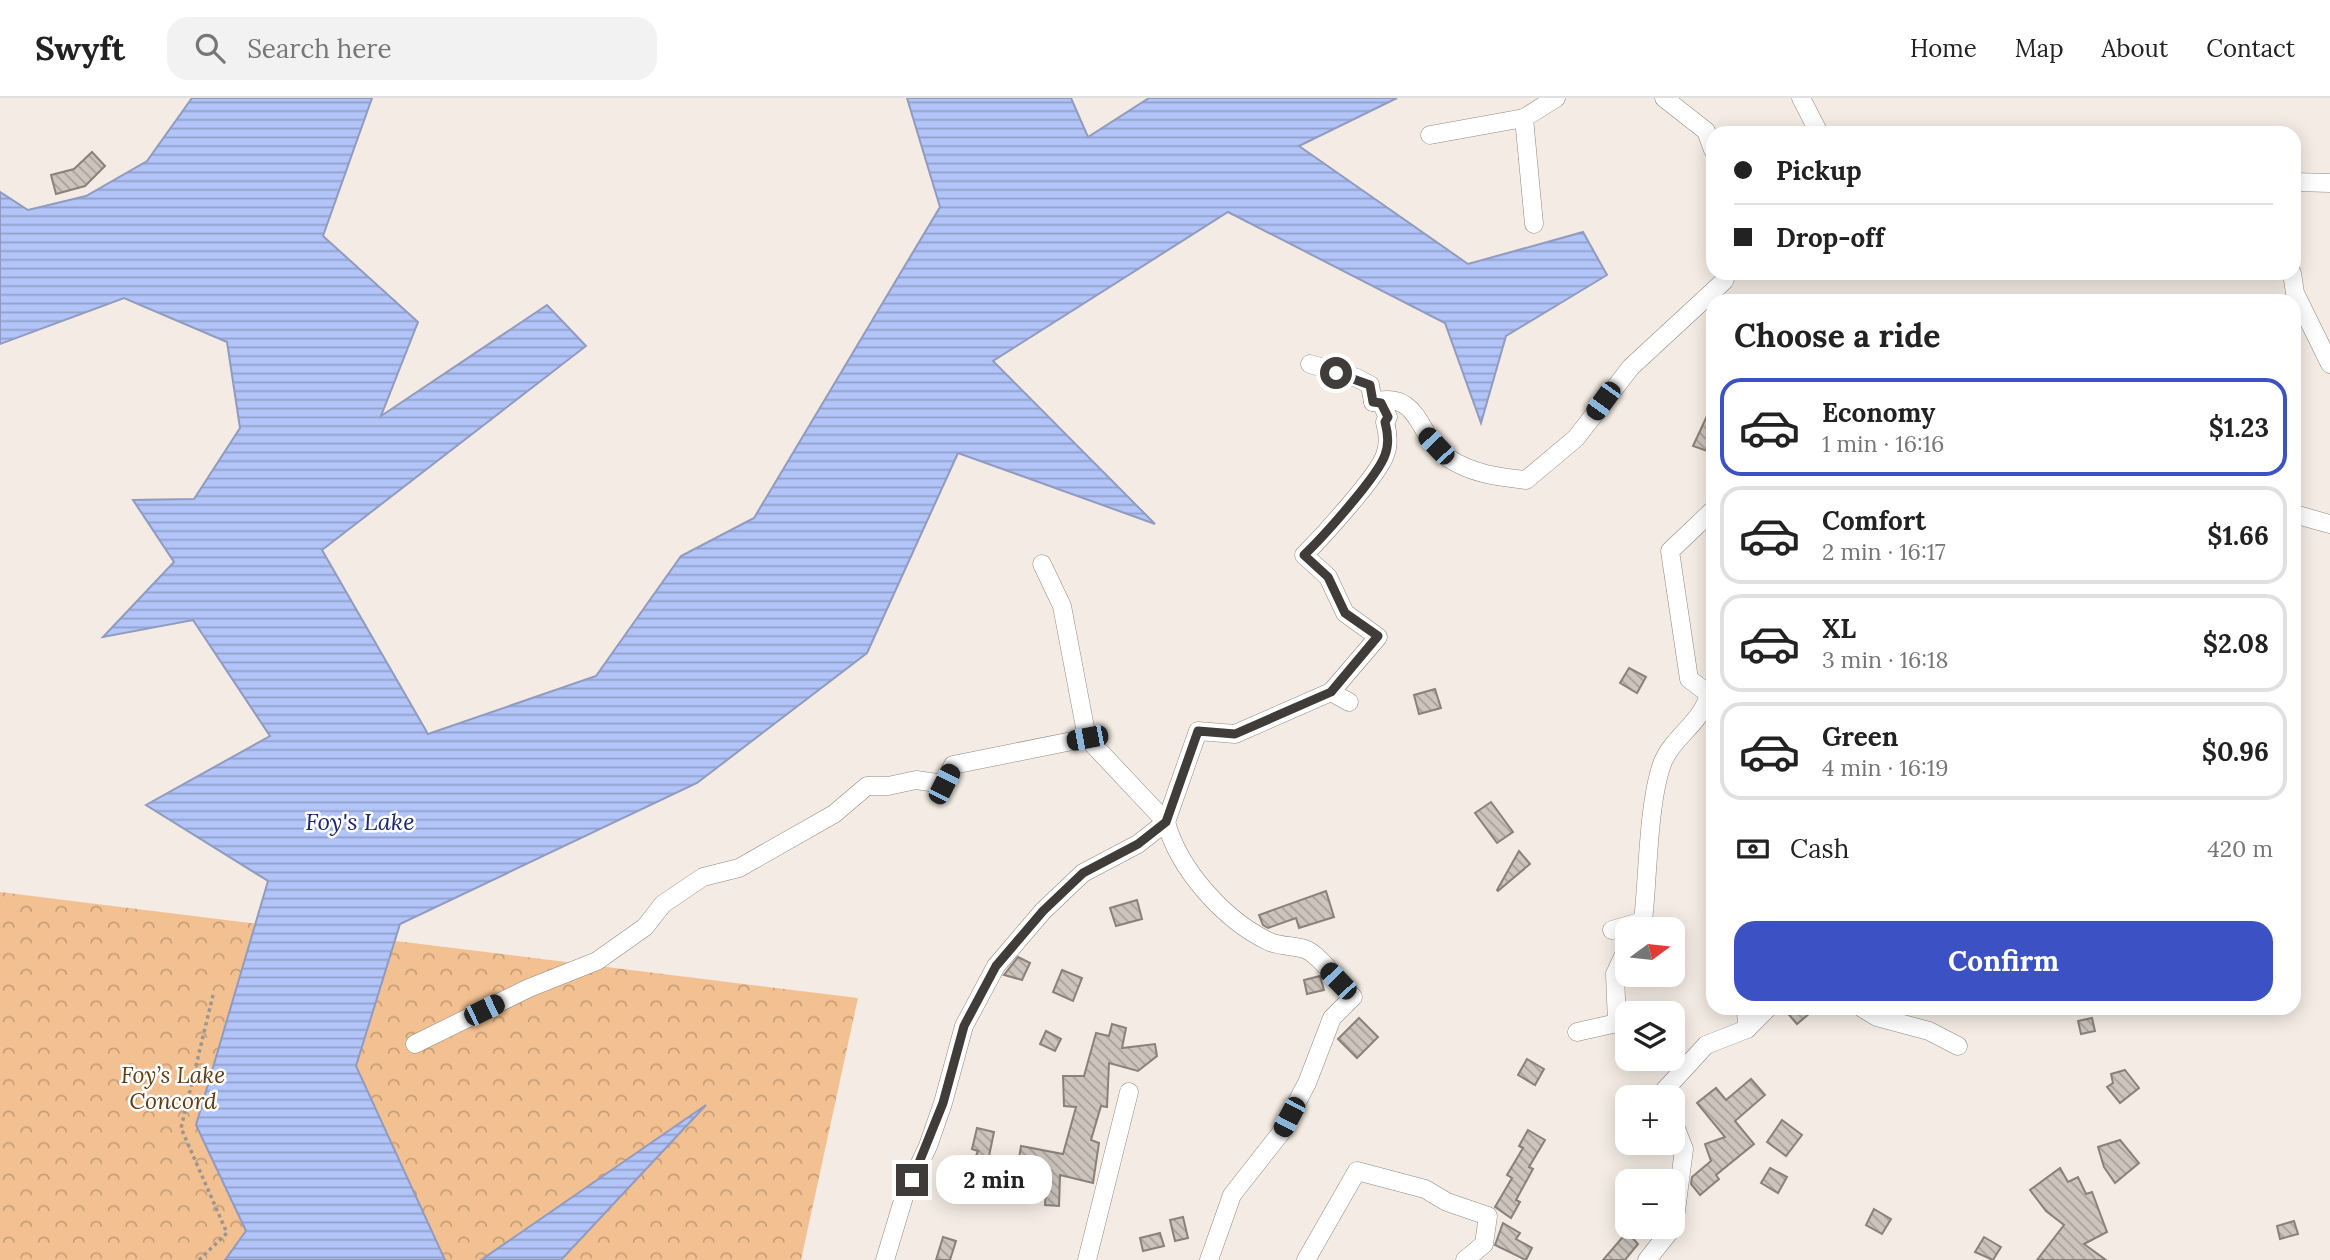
<!DOCTYPE html>
<html lang="en">
<head>
<meta charset="utf-8">
<style>
  body { margin:0; font-family:Lora,serif; background:#f2f2f2; color:#222; height:100vh; display:flex; flex-direction:column; font-size:26px; white-space:nowrap }
  * { box-sizing:border-box; margin:0 }
  p { font-size:23px; color:#767676 }
  .icon { flex:none; width:38px; height:38px; fill:none; stroke:currentColor; stroke-width:2; stroke-linecap:round; stroke-linejoin:round }
  .map { position:relative; flex:1; overflow:hidden }
  .details { position:absolute; left:1706px; top:196px; width:595px; height:721px; display:flex; flex-direction:column; background:#fff; border-radius:21px; box-shadow:0 4px 18px #0003 }
  .details>* { flex:none }
  .banner { position:absolute; left:1706px; top:28px; width:595px; height:154px; border-radius:21px; box-shadow:0 4px 18px #0003; display:grid; align-content:center; height:154px; padding:0 28px; background:#fff }
  .needle { width:46px; rotate:75deg }
  .tools { position:absolute; left:1615px; top:819px; display:grid; gap:14px }
  .tools a { display:grid; place-items:center; width:70px; height:70px; border-radius:14px; background:#fff; box-shadow:0 4px 18px #0003; font-size:35px }
  .end { position:absolute; width:32px; height:32px; margin:-16px; border:9px solid #3f3c39; background:#fff; box-shadow:0 0 0 4px #fff }
  .from { border-radius:50% }
  .bubble { position:absolute; height:49px; border-radius:21px; background:#fff; box-shadow:0 4px 18px #0003; font-size:23px; font-weight:800; line-height:49px; text-align:center }
  .car { position:absolute; width:21px; height:42px; margin:-21px -10px; border-radius:9px; box-shadow:0 0 5px 2px #0007; background:linear-gradient(#222 24%,#8ab4d8 0 40%,#222 0 76%,#8ab4d8 0 86%,#222 0) }
  .banner b { display:flex; align-items:center; gap:24px; height:66px; font-size:26px }
  .banner b+b { border-top:2px solid #e0e0e0 }
  .banner i { width:18px; height:18px; background:#222 }
  ul { padding:0; list-style:none }
  li { display:flex; align-items:center; gap:21px; height:98px; margin:0 14px 10px; padding:0 14px; border:4px solid #e0e0e0; border-radius:21px }
  li div { flex:1 }
  li b { display:block; font-size:26px }
  li em { font-style:normal; font-weight:800 }
  li.on { border-color:#3c51c4 }
  li>.icon { width:63px; height:63px; stroke-width:1.5 }
  h2 { padding:0 28px; font-size:32px; line-height:84px }
  .pay { display:flex; align-items:center; gap:18px; height:77px; padding:0 28px; font-size:26px }
  .pay p { margin-inline-start:auto }
  .button { display:flex; gap:14px; margin-top:auto; padding:14px 28px }
  .button a { flex:1; height:80px; border-radius:21px; background:#3c51c4; color:#fff; font-size:28px; font-weight:800; line-height:80px; text-align:center }
  header { display:flex; align-items:center; gap:42px; box-sizing:border-box; height:98px; padding:0 35px; background:#fff; border-bottom:2px solid #e0e0e0 }
  header strong { font-size:33px }
  nav { display:flex; gap:38px; margin-inline-start:auto; font-size:24px }
  .search { width:490px; height:63px; background:#f2f2f2; display:flex; align-items:center; gap:18px; box-sizing:border-box; padding:0 24px; border-radius:21px; color:#767676; font-size:26px }
  .map>svg:first-child { display:block }
</style>
</head>
<body>
<header>
<strong>Swyft</strong>
<div class="search"><svg class="icon" aria-label="search" viewBox="0 0 24 24"><circle cx="10" cy="10" r="6"/><path d="M15 15l6 6"/></svg>Search here</div>
<nav><a>Home</a><a>Map</a><a>About</a><a>Contact</a></nav>
</header>
<div class="map">
<svg width="2330" height="1162" viewBox="0 0 2330 1162">
  <defs>
    <pattern id="park-crowns" width="20" height="18" patternUnits="userSpaceOnUse" patternTransform="scale(1.75)"><rect width="20" height="18" fill="#f3c191"/><path d="M2 6a3 3 0 1 1 6 0M12 15a3 3 0 1 1 6 0" fill="none" stroke="#c69e77"/></pattern>
    <pattern id="water-rules" width="6" height="5" patternUnits="userSpaceOnUse" patternTransform="scale(1.75)"><rect width="6" height="5" fill="#b2c4f8"/><path d="M0 2.5h6" fill="none" stroke="#92a0ca"/></pattern>
    <pattern id="building-back-hatch" width="6" height="6" patternUnits="userSpaceOnUse" patternTransform="scale(1.75)"><rect width="6" height="6" fill="#ccc4bd"/><path d="M-1 5l2 2M0 0l6 6M5-1l2 2" fill="none" stroke="#a7a09b"/></pattern>
  </defs>
  <rect width="100%" height="100%" fill="#f4ece4"/>
  <!-- park -->
  <polygon fill="url(#park-crowns)" points="0,794 858,900 801,1162 0,1162"/>
  <!-- water -->
  <g fill="url(#water-rules)" stroke="#909bbf" stroke-width="2">
    <polygon points="192,0 372,0 323,138 418,224 381,318 547,207 586,248 322,452 428,636 596,578 681,458 754,420 940,109 907,0 1071,0 1088,39 1149,0 1397,0 1299,48 1468,166 1583,134 1607,177 1506,238 1481,325 1445,225 1228,114 993,263 1155,426 958,355 867,555 697,685 400,826 356,968 445,1162 225,1162 246,1133 196,1027 268,783 146,707 270,638 193,522 103,539 174,464 133,402 194,401 240,330 227,244 124,200 0,246 0,94 28,112 86,98 147,63"/>
    <polygon points="706,1007 561,1162 481,1162"/>
  </g>
  <!-- building -->
  <g fill="url(#building-back-hatch)" stroke="#89817a" stroke-width="2">
    <polygon points="92,54 105,68 85,88 56,96 51,77 74,71"/>
    <polygon points="1713,305 1713,355 1693,348"/>
    <polygon points="1629,570 1646,579 1637,595 1620,585"/>
    <polygon points="1435,591 1441,610 1419,616 1414,597"/>
    <polygon points="1491,704 1513,734 1497,745 1475,715"/>
    <polygon points="1519,753 1530,766 1498,793 1497,792"/>
    <polygon points="1326,793 1334,819 1299,830 1296,820 1268,830 1263,827 1259,817"/>
    <polygon points="1137,802 1142,821 1116,828 1110,810"/>
    <polygon points="1018,859 1030,865 1022,882 1004,877"/>
    <polygon points="1062,872 1082,880 1073,903 1053,894"/>
    <polygon points="1320,878 1324,892 1307,896 1304,882"/>
    <polygon points="1783,910 1816,910 1797,926"/>
    <polygon points="1359,920 1378,939 1357,960 1338,941"/>
    <polygon points="2092,920 2095,933 2081,936 2078,923"/>
    <polygon points="1112,926 1126,930 1122,950 1155,946 1157,958 1138,973 1109,965 1107,1009 1101,1008 1091,1042 1099,1045 1093,1085 1060,1077 1059,1108 1045,1107 1046,1091 1015,1085 1021,1048 1063,1056 1076,1009 1064,1008 1063,978 1084,978 1096,935 1109,938"/>
    <polygon points="1046,933 1061,941 1055,953 1040,946"/>
    <polygon points="1527,961 1544,971 1535,987 1518,977"/>
    <polygon points="2125,972 2139,990 2120,1005 2107,989 2113,985 2111,976"/>
    <polygon points="1751,981 1765,997 1735,1023 1754,1046 1716,1077 1719,1081 1700,1097 1691,1086 1692,1079 1711,1063 1705,1046 1725,1039 1697,1005 1716,990 1726,1002"/>
    <polygon points="1782,1022 1802,1037 1786,1058 1767,1044"/>
    <polygon points="977,1030 994,1034 988,1063 993,1066 986,1082 969,1075 978,1053 972,1051"/>
    <polygon points="1528,1032 1545,1042 1529,1069 1533,1071 1516,1102 1520,1104 1511,1120 1495,1109 1512,1080 1507,1077 1523,1050 1519,1048"/>
    <polygon points="2120,1042 2139,1065 2115,1085 2104,1069 2098,1049"/>
    <polygon points="1770,1070 1787,1079 1778,1095 1761,1085"/>
    <polygon points="2060,1070 2068,1084 2078,1079 2086,1096 2092,1094 2107,1134 2084,1146 2106,1162 2037,1162 2064,1127 2046,1113 2030,1092"/>
    <polygon points="1874,1111 1891,1121 1882,1136 1866,1127"/>
    <polygon points="1183,1119 1188,1140 1175,1143 1170,1122"/>
    <polygon points="2294,1123 2298,1136 2280,1141 2277,1128"/>
    <polygon points="1503,1125 1520,1135 1516,1141 1532,1150 1526,1162 1495,1147"/>
    <polygon points="1627,1134 1638,1146 1625,1162 1603,1162"/>
    <polygon points="1160,1135 1164,1148 1143,1153 1140,1140"/>
    <polygon points="943,1139 956,1143 950,1162 936,1162"/>
    <polygon points="1984,1139 2001,1149 1993,1162 1975,1154"/>
  </g>
  <g fill="none" stroke-linecap="round" stroke-linejoin="round">
    <!-- minor casing -->
    <g stroke="#908982" stroke-width="19">
      <g id="minor">
        <polyline points="1664,0 1706,33 1713,52"/>
        <polyline points="1801,0 1819,35"/>
        <polyline points="1430,37 1524,20"/>
        <polyline points="2294,84 2330,85"/>
        <polyline points="1534,126 1524,20 1556,0"/>
        <polyline points="2292,175 2295,195 2330,266"/>
        <path d="M1373 304C1422 292 1416 339 1448 360 1473 376 1498 379 1526 382L1576 340 1631 269 1724 183 1727 175"/>
        <polyline points="2294,416 2330,426"/>
        <polyline points="1042,466 1062,508 1087,640"/>
        <polyline points="1331,594 1349,604"/>
        <path d="M1612 832 1643 823C1648 780 1648 705 1662 666 1672 639 1703 624 1709 596L1689 581 1670 453 1713 412"/>
        <polyline points="1862,910 1877,919 1929,933 1958,948"/>
        <polyline points="1747,931 1768,910"/>
        <polyline points="1577,934 1617,925 1615,876 1628,848"/>
        <path d="M415 946 529 890 597 863 645 829 663 806 703 779 739 770 834 716 867 688H888L916 682 944 686 953 667 1087 640 1166 724 1198 633 1235 636 1331 594 1378 539 1345 515 1328 479 1304 457C1321 440 1378 378 1385 357 1389 347 1388 335 1385 324L1388 319 1381 305 1373 304 1370 287 1357 280 1310 266"/>
        <polyline points="1664,999 1662,995 1706,947 1747,931 1746,910"/>
        <path d="M885 1162 904 1099 928 1048 943 1005 964 928 996 868 1043 813 1083 775 1138 746 1166 724C1179 772 1225 823 1270 844 1282 849 1296 847 1307 852 1320 858 1342 887 1353 899L1332 920 1307 985 1280 1036 1232 1097 1209 1162"/>
        <polyline points="1087,1162 1129,994"/>
        <polyline points="1306,1162 1357,1073 1425,1091 1447,1104 1488,1118 1484,1146 1465,1162"/>
        <polyline points="1647,1162 1674,1128 1684,1051 1673,1023"/>
      </g>
    </g>
    <!-- path -->
    <polyline stroke="#9c9691" stroke-width="3.5" stroke-dasharray="3.5 3.5" stroke-linecap="butt" points="199,1162 227,1135 181,1030 213,897"/>
    <!-- minor -->
    <use href="#minor" stroke="#fff" stroke-width="18"/>
  </g>
  <g fill="none" stroke-linecap="round" stroke-linejoin="round">
    <!-- route -->
    <path stroke="#3f3c39" stroke-width="9" d="M912 1082 943 1005 964 928 996 868 1043 813 1083 775 1138 746 1166 724 1198 633 1235 636 1331 594 1378 538 1345 515 1328 479 1304 457C1322 440 1378 378 1385 357 1389 347 1388 335 1385 324L1388 319 1381 305 1373 304 1370 287 1336 275"/>
  </g>
  <g text-anchor="middle" dominant-baseline="central" stroke-width="5" stroke-linejoin="round" paint-order="stroke">
    <!-- park labels -->
    <g font-size="23" font-style="italic" fill="#623d13" stroke="#fff">
      <text x="173" y="976">Foy’s Lake<tspan x="173" dy="26">Concord</tspan></text>
    </g>
    <!-- water labels -->
    <g font-size="24" font-style="italic" fill="#1b2770" stroke="#fff">
      <text x="360" y="723">Foy's Lake</text>
    </g>
  </g>
</svg>
<div class="tools">
<a><svg class="needle" viewBox="-14 -14 28 28"><path d="M0-13l5 13h-10z" fill="#e53935"/><path d="M0 13l5-13h-10z" fill="#767676"/></svg></a>
<a><svg class="icon" aria-label="layers" viewBox="0 0 24 24"><path d="M12 4l9 5-9 5-9-5zM3 14l9 5 9-5"/></svg></a>
<a>+</a>
<a>−</a>
</div>
<i class="end from" style="left:1336px;top:275px"></i>
<i class="end" style="left:912px;top:1082px"></i>
<div class="bubble" style="left:936px;top:1057px;width:116px">2 min</div>
<i class="car" style="left:1603px;top:303px;rotate:216deg"></i>
<i class="car" style="left:1436px;top:348px;rotate:317deg"></i>
<i class="car" style="left:1087px;top:640px;rotate:259deg"></i>
<i class="car" style="left:944px;top:686px;rotate:27deg"></i>
<i class="car" style="left:1338px;top:883px;rotate:316deg"></i>
<i class="car" style="left:484px;top:912px;rotate:64deg"></i>
<i class="car" style="left:1289px;top:1019px;rotate:208deg"></i>
<div class="banner">
<b><i class="from"></i>Pickup</b>
<b><i></i>Drop-off</b>
</div>
<section class="details">
<h2>Choose a ride</h2>
<ul>
<li class="on"><svg class="icon" aria-label="car" viewBox="0 0 24 24"><path d="M5 17H2v-5l4-1 3-4h7l3 4 3 1v5h-3M9 17h6M6 11h13"/><circle cx="7" cy="17" r="2"/><circle cx="17" cy="17" r="2"/></svg><div><b>Economy</b><p>1 min · 16:16</p></div><em>$1.23</em></li>
<li><svg class="icon" aria-label="car" viewBox="0 0 24 24"><path d="M5 17H2v-5l4-1 3-4h7l3 4 3 1v5h-3M9 17h6M6 11h13"/><circle cx="7" cy="17" r="2"/><circle cx="17" cy="17" r="2"/></svg><div><b>Comfort</b><p>2 min · 16:17</p></div><em>$1.66</em></li>
<li><svg class="icon" aria-label="car" viewBox="0 0 24 24"><path d="M5 17H2v-5l4-1 3-4h7l3 4 3 1v5h-3M9 17h6M6 11h13"/><circle cx="7" cy="17" r="2"/><circle cx="17" cy="17" r="2"/></svg><div><b>XL</b><p>3 min · 16:18</p></div><em>$2.08</em></li>
<li><svg class="icon" aria-label="car" viewBox="0 0 24 24"><path d="M5 17H2v-5l4-1 3-4h7l3 4 3 1v5h-3M9 17h6M6 11h13"/><circle cx="7" cy="17" r="2"/><circle cx="17" cy="17" r="2"/></svg><div><b>Green</b><p>4 min · 16:19</p></div><em>$0.96</em></li>
</ul>
<div class="pay"><svg class="icon" aria-label="cash" viewBox="0 0 24 24"><path d="M3 7h18v10H3z"/><circle cx="12" cy="12" r="2"/></svg>Cash<p>420 m</p></div>
<div class="button"><a>Confirm</a></div>
</section>
</div>
</body>
</html>
